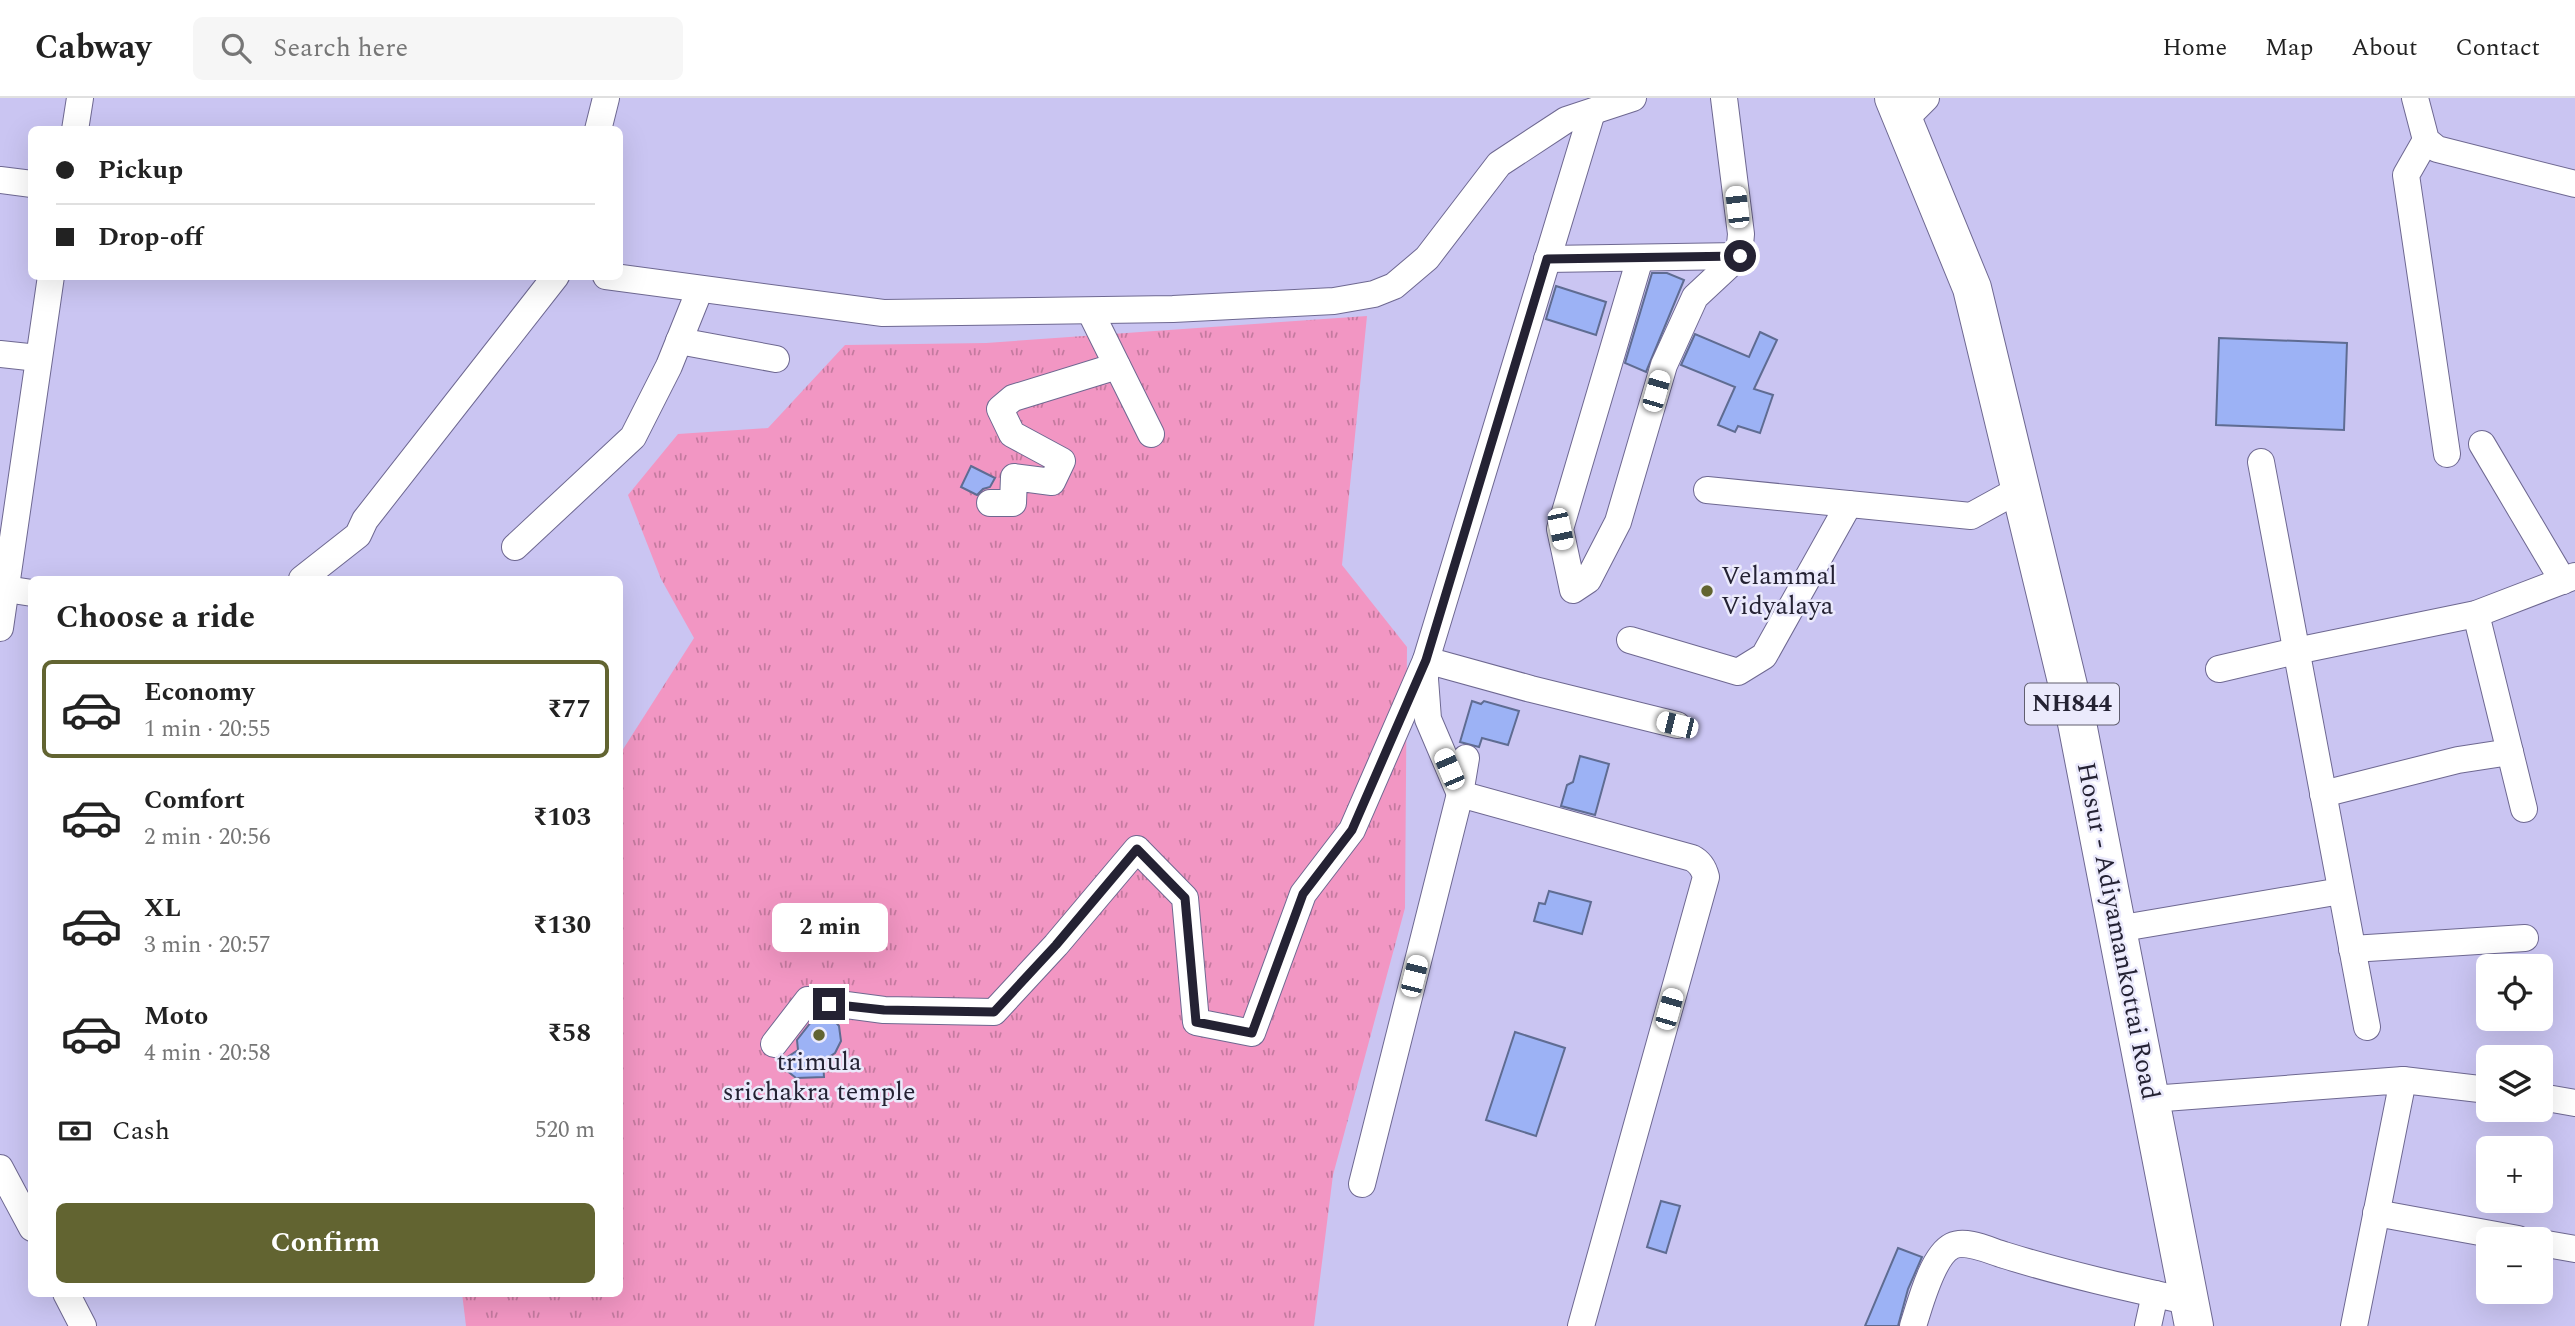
<!DOCTYPE html>
<html lang="en">
<head>
<meta charset="utf-8">
<style>
  body { margin:0; font-family:Spectral,serif; background:#f6f6f6; color:#222; height:100vh; display:flex; flex-direction:column; font-size:26px; white-space:nowrap }
  * { box-sizing:border-box; margin:0 }
  p { font-size:23px; color:#767676 }
  .icon { flex:none; width:38px; height:38px; fill:none; stroke:currentColor; stroke-width:2; stroke-linecap:round; stroke-linejoin:round }
  .map { position:relative; flex:1; overflow:hidden }
  .panel { position:absolute; left:28px; top:478px; width:595px; height:721px; display:flex; flex-direction:column; background:#fff; border-radius:10px; box-shadow:0 7px 28px #0002 }
  .panel>* { flex:none }
  .hud { position:absolute; left:28px; top:28px; width:595px; height:154px; border-radius:10px; box-shadow:0 7px 28px #0002; display:grid; align-content:center; height:154px; padding:0 28px; background:#fff }
  .tools { position:absolute; left:2476px; top:856px; display:grid; gap:14px }
  .tools a { display:grid; place-items:center; width:77px; height:77px; border-radius:10px; background:#fff; box-shadow:0 7px 28px #0002; font-size:35px }
  .end { position:absolute; width:32px; height:32px; margin:-16px; border:9px solid #242233; background:#fff; box-shadow:0 0 0 4px #fff }
  .from { border-radius:50% }
  .bubble { position:absolute; height:49px; border-radius:10px; background:#fff; box-shadow:0 7px 28px #0002; font-size:23px; font-weight:700; line-height:49px; text-align:center }
  .car { position:absolute; width:21px; height:42px; margin:-21px -10px; border-radius:9px; box-shadow:0 0 5px 2px #0007; background:linear-gradient(#fff 24%,#345 0 40%,#fff 0 76%,#345 0 86%,#fff 0) }
  .hud b { display:flex; align-items:center; gap:24px; height:66px; font-size:26px }
  .hud b+b { border-top:2px solid #e0e0e0 }
  .hud i { width:18px; height:18px; background:#222 }
  ul { padding:0; list-style:none }
  li { display:flex; align-items:center; gap:21px; height:98px; margin:0 14px 10px; padding:0 14px; border:4px solid transparent; border-radius:10px }
  li div { flex:1 }
  li b { display:block; font-size:26px }
  li em { font-style:normal; font-weight:700 }
  li.selected { border-color:#626431 }
  li>.icon { width:63px; height:63px; stroke-width:1.5 }
  h2 { padding:0 28px; font-size:32px; line-height:84px }
  .pay { display:flex; align-items:center; gap:18px; height:77px; padding:0 28px; font-size:26px }
  .pay p { margin-inline-start:auto }
  .action { display:flex; gap:14px; margin-top:auto; padding:14px 28px }
  .action a { flex:1; height:80px; border-radius:10px; background:#626431; color:#fff; font-size:28px; font-weight:700; line-height:80px; text-align:center }
  header { display:flex; align-items:center; gap:42px; box-sizing:border-box; height:98px; padding:0 35px; background:#fff; border-bottom:2px solid #e0e0e0 }
  header strong { font-size:33px }
  nav { display:flex; gap:38px; margin-inline-start:auto; font-size:24px }
  .search { width:490px; height:63px; background:#f6f6f6; display:flex; align-items:center; gap:18px; box-sizing:border-box; padding:0 24px; border-radius:10px; color:#767676; font-size:26px }
  .map>svg:first-child { display:block }
</style>
</head>
<body>
<header>
<strong>Cabway</strong>
<div class="search"><svg class="icon" aria-label="search" viewBox="0 0 24 24"><circle cx="10" cy="10" r="6"/><path d="M15 15l6 6"/></svg>Search here</div>
<nav><a>Home</a><a>Map</a><a>About</a><a>Contact</a></nav>
</header>
<div class="map">
<svg width="2575" height="1228" viewBox="0 0 2575 1228">
  <defs>
    <pattern id="grass-tufts" width="24" height="20" patternUnits="userSpaceOnUse" patternTransform="scale(1.75)"><rect width="24" height="20" fill="#f296c3"/><path d="M3 7l-1-3M5 7V3M7 7l1-3M15 17l-1-3M17 17v-4M19 17l1-3" fill="none" stroke="#c47a9f"/></pattern>
  </defs>
  <rect width="100%" height="100%" fill="#cac5f2"/>
  <!-- grass -->
  <polygon fill="url(#grass-tufts)" points="1367,218 1342,467 1407,549 1405,810 1333,1077 1314,1228 466,1228 462,1195 620,1195 620,656 694,540 661,481 628,397 678,336 768,330 845,247 986,245"/>
  <!-- building -->
  <g fill="#9cb2f5" stroke="#5f6c92" stroke-width="2">
    <polygon points="1652,175 1667,175 1684,182 1646,274 1625,265"/>
    <polygon points="1556,188 1606,204 1596,237 1546,221"/>
    <polygon points="1760,234 1777,242 1754,291 1773,297 1760,335 1738,328 1735,334 1718,327 1735,289 1681,267 1695,236 1749,259"/>
    <polygon points="2219,240 2347,245 2344,332 2216,327"/>
    <polygon points="971,368 995,380 990,389 983,391 977,397 961,389"/>
    <polygon points="1472,603 1481,606 1484,603 1519,613 1508,647 1482,640 1479,649 1460,644"/>
    <polygon points="1580,658 1609,666 1595,717 1561,708 1567,687 1573,684"/>
    <polygon points="1549,793 1591,804 1582,836 1534,823 1539,805 1545,806"/>
    <polygon points="815,919 834,922 839,928 841,943 835,955 823,963 824,979 796,980 781,968 785,965 783,962 798,952 797,942"/>
    <polygon points="1515,934 1565,950 1536,1038 1486,1022"/>
    <polygon points="1661,1103 1680,1108 1666,1155 1647,1149"/>
    <polygon points="1898,1150 1922,1159 1908,1191 1898,1228 1865,1228"/>
  </g>
  <g fill="none" stroke-linecap="round" stroke-linejoin="round">
    <!-- minor casing -->
    <g stroke="#6e6891" stroke-width="28">
      <g id="minor">
        <polyline points="2415,0 2426,42 2437,51 2575,86"/>
        <polyline points="1903,23 1926,0"/>
        <polyline points="75,32 80,0"/>
        <polyline points="598,32 606,0"/>
        <polyline points="2426,42 2406,77 2447,356"/>
        <polyline points="0,82 32,86"/>
        <polyline points="1640,160 1560,431 1573,492 1588,482 1618,424 1664,267 1695,199 1739,158 1741,136 1724,0"/>
        <polyline points="1547,161 1739,158"/>
        <polyline points="606,178 883,215 1173,211 1334,203 1374,196 1394,188 1427,160 1499,66 1566,22 1633,0"/>
        <polyline points="1090,213 1151,336"/>
        <polyline points="679,243 776,261"/>
        <polyline points="0,256 38,260"/>
        <polyline points="2482,346 2563,483"/>
        <polyline points="2261,364 2367,929"/>
        <polyline points="1707,392 1971,418 2020,391"/>
        <polyline points="990,405 1013,405 1014,379 1052,384 1062,363 1012,336 1000,311 1013,300 1117,268"/>
        <polyline points="515,449 633,339 669,268 700,191"/>
        <polyline points="302,481 358,437 365,422 556,178"/>
        <polyline points="6,491 32,495"/>
        <polyline points="2476,516 2524,711"/>
        <polyline points="0,530 51,178"/>
        <polyline points="1630,542 1738,574 1764,558 1849,406"/>
        <polyline points="2219,571 2296,553 2476,516 2575,478"/>
        <polyline points="2323,696 2458,662 2510,654"/>
        <polyline points="2117,831 2341,793"/>
        <polyline points="2352,851 2525,840"/>
        <polyline points="774,946 808,902 884,912 994,914 1056,847 1137,751 1185,800 1196,924 1252,935 1303,796 1352,732 1426,562 1531,591 1677,627"/>
        <polyline points="2403,982 2488,992"/>
        <polyline points="2541,999 2575,1005"/>
        <polyline points="2151,1001 2403,982 2354,1228"/>
        <polyline points="0,1070 32,1130"/>
        <polyline points="1362,1086 1460,696 1466,660"/>
        <polyline points="2376,1115 2518,1141"/>
        <polyline points="2541,1145 2575,1151"/>
        <polyline points="66,1195 83,1228"/>
        <path d="M1581 1228 1706 779C1704 771 1700 764 1692 760L1460 696 1428 621 1425 581 1426 562 1592 14"/>
        <path d="M1913 1228C1920 1207 1932 1158 1952 1148 1966 1141 1990 1153 2004 1157 2065 1176 2128 1190 2191 1204"/>
        <polyline points="2148,1228 2155,1196"/>
      </g>
    </g>
    <!-- trunk casing -->
    <g stroke="#6e6891" stroke-width="40">
      <polyline id="trunk" points="1894,0 1972,190 2077,625 2194,1228"/>
    </g>
    <!-- minor -->
    <use href="#minor" stroke="#fff" stroke-width="26"/>
    <!-- trunk -->
    <use href="#trunk" stroke="#fff" stroke-width="38"/>
  </g>
  <g fill="none" stroke-linecap="round" stroke-linejoin="round">
    <!-- route -->
    <polyline stroke="#242233" stroke-width="9" points="829,906 884,912 994,914 1056,847 1137,751 1185,800 1196,924 1252,935 1303,796 1352,732 1426,562 1547,161 1740,158"/>
  </g>
  <!-- markers -->
  <g fill="#626431" stroke="#ebeafc" stroke-width="2.5">
    <circle cx="1707" cy="493" r="7"/>
    <circle cx="819" cy="937" r="7"/>
  </g>
  <g text-anchor="middle" dominant-baseline="central" stroke-width="5" stroke-linejoin="round" paint-order="stroke">
    <!-- shield labels -->
    <rect fill="#ebeafc" stroke="#605e6f" stroke-width="2" x="2025" y="585.5" width="94" height="41" rx="5"/>
    <g font-size="24" font-weight="bold" fill="#242233">
      <text x="2072" y="606">NH844</text>
    </g>
    <!-- poi labels -->
    <g font-size="26" fill="#242233" stroke="#ebeafc" text-anchor="start">
      <text x="1721" y="478">Velammal<tspan x="1721" dy="30">Vidyalaya</tspan></text>
      <text x="819" y="964" text-anchor="middle">trimula<tspan x="819" dy="30">srichakra temple</tspan></text>
    </g>
    <!-- street labels -->
    <g font-size="26" fill="#242233" stroke="#ebeafc">
      <text transform="translate(2118 833) rotate(79)">Hosur - Adiyamankottai Road</text>
    </g>
  </g>
</svg>
<div class="tools">
<a><svg class="icon" aria-label="locate" viewBox="0 0 24 24"><circle cx="12" cy="12" r="6"/><path d="M12 2v4M12 18v4M2 12h4M18 12h4"/></svg></a>
<a><svg class="icon" aria-label="layers" viewBox="0 0 24 24"><path d="M12 4l9 5-9 5-9-5zM3 14l9 5 9-5"/></svg></a>
<a>+</a>
<a>−</a>
</div>
<i class="end from" style="left:1740px;top:158px"></i>
<i class="end" style="left:829px;top:906px"></i>
<div class="bubble" style="left:772px;top:805px;width:116px">2 min</div>
<i class="car" style="left:1737px;top:109px;rotate:353deg"></i>
<i class="car" style="left:1656px;top:293px;rotate:16deg"></i>
<i class="car" style="left:1560px;top:431px;rotate:168deg"></i>
<i class="car" style="left:1677px;top:627px;rotate:284deg"></i>
<i class="car" style="left:1449px;top:671px;rotate:337deg"></i>
<i class="car" style="left:1414px;top:878px;rotate:14deg"></i>
<i class="car" style="left:1669px;top:911px;rotate:16deg"></i>
<div class="hud">
<b><i class="from"></i>Pickup</b>
<b><i></i>Drop-off</b>
</div>
<section class="panel">
<h2>Choose a ride</h2>
<ul>
<li class="selected"><svg class="icon" aria-label="car" viewBox="0 0 24 24"><path d="M5 17H2v-5l4-1 3-4h7l3 4 3 1v5h-3M9 17h6M6 11h13"/><circle cx="7" cy="17" r="2"/><circle cx="17" cy="17" r="2"/></svg><div><b>Economy</b><p>1 min · 20:55</p></div><em>₹77</em></li>
<li><svg class="icon" aria-label="car" viewBox="0 0 24 24"><path d="M5 17H2v-5l4-1 3-4h7l3 4 3 1v5h-3M9 17h6M6 11h13"/><circle cx="7" cy="17" r="2"/><circle cx="17" cy="17" r="2"/></svg><div><b>Comfort</b><p>2 min · 20:56</p></div><em>₹103</em></li>
<li><svg class="icon" aria-label="car" viewBox="0 0 24 24"><path d="M5 17H2v-5l4-1 3-4h7l3 4 3 1v5h-3M9 17h6M6 11h13"/><circle cx="7" cy="17" r="2"/><circle cx="17" cy="17" r="2"/></svg><div><b>XL</b><p>3 min · 20:57</p></div><em>₹130</em></li>
<li><svg class="icon" aria-label="car" viewBox="0 0 24 24"><path d="M5 17H2v-5l4-1 3-4h7l3 4 3 1v5h-3M9 17h6M6 11h13"/><circle cx="7" cy="17" r="2"/><circle cx="17" cy="17" r="2"/></svg><div><b>Moto</b><p>4 min · 20:58</p></div><em>₹58</em></li>
</ul>
<div class="pay"><svg class="icon" aria-label="cash" viewBox="0 0 24 24"><path d="M3 7h18v10H3z"/><circle cx="12" cy="12" r="2"/></svg>Cash<p>520 m</p></div>
<div class="action"><a>Confirm</a></div>
</section>
</div>
</body>
</html>
